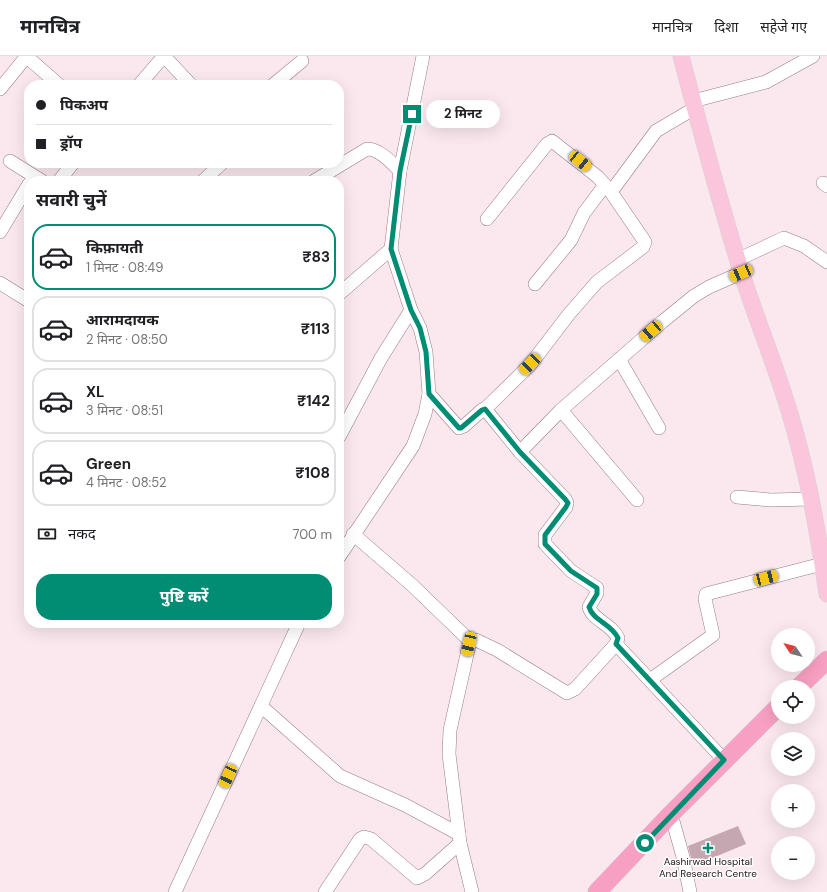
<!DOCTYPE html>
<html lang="hi">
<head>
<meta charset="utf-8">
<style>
  body { margin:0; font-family:"DM Sans","Noto Sans Devanagari",sans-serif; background:#f2f2f2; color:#202124; height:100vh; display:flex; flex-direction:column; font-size:15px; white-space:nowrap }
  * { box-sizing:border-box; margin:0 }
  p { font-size:13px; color:#757577 }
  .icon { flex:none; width:22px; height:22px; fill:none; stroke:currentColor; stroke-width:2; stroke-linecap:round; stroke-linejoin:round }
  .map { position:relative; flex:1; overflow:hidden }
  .side { position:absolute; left:24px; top:120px; width:320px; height:452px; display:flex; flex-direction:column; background:#fff; border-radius:16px; box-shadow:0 4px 16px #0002 }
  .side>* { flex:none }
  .top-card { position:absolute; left:24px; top:24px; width:320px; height:88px; border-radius:16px; box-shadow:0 4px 16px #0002; display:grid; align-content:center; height:88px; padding:0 12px; background:#fff }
  .needle { width:26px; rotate:306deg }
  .fabs { position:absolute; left:771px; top:572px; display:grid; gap:8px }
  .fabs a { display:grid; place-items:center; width:44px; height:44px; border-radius:50%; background:#fff; box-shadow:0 4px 16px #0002; font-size:20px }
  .end { position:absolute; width:18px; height:18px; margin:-9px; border:5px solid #018c74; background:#fff; box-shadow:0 0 0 2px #fff }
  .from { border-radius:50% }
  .bubble { position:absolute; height:28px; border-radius:14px; background:#fff; box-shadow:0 4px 16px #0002; font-size:13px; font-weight:700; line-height:28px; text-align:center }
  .car { position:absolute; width:12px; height:24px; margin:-12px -6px; border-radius:5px; box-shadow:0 0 3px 1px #0007; background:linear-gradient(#f5c518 24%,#345 0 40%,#f5c518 0 76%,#345 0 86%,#f5c518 0) }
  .top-card b { display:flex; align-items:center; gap:14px; height:38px; font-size:15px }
  .top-card b+b { border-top:1px solid #e0e0e0 }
  .top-card i { width:10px; height:10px; background:#202124 }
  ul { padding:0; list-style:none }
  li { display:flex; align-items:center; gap:12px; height:66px; margin:0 8px 6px; padding:0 4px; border:2px solid #e0e0e0; border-radius:16px }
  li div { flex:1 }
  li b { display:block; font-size:15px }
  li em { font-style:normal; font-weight:700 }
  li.on { border-color:#018c74 }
  li>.icon { width:36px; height:36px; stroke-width:1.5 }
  h2 { padding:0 12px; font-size:18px; line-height:48px }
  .pay { display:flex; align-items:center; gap:10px; height:44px; padding:0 12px; font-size:15px }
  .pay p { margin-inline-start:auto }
  .action { display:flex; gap:8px; margin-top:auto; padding:8px 12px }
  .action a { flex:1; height:46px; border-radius:16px; background:#018c74; color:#fff; font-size:16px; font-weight:700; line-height:46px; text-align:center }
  header { display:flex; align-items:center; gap:24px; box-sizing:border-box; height:56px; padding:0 20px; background:#fff; border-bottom:1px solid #e0e0e0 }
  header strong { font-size:19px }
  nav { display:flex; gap:22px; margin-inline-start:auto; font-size:14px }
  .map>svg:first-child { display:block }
</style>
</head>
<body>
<header>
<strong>मानचित्र</strong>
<nav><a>मानचित्र</a><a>दिशा</a><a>सहेजे गए</a></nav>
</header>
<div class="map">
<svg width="827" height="836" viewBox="0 0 827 836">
  <rect width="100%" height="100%" fill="#fbe8ef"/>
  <!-- building -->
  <polygon fill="#c5a7b2" points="738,770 746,788 693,810 688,790"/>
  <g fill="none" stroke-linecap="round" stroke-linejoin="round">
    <!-- minor casing -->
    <g stroke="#977b85" stroke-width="14">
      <g id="minor">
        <polyline points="26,0 59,29"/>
        <polyline points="164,0 191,29"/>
        <polyline points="139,29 164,0"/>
        <polyline points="273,29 302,5"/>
        <polyline points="0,33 26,1"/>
        <polyline points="693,45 766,26 813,0"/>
        <polyline points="10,105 42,125"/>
        <polyline points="59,125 73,107"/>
        <polyline points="203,125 222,107"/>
        <path d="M314 125 367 93C380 93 392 107 400 115"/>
        <polyline points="823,127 827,130"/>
        <polyline points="611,136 656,75 695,52"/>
        <polyline points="0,176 29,128"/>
        <polyline points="737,204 784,182 804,190 827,206"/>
        <polyline points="0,227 29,245"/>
        <polyline points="535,228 571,184 584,157 605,129"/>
        <polyline points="339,238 391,193"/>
        <polyline points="619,303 659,372"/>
        <path d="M429 338 459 372 464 370 482 354 485 353 520 396 565 443 567 447 566 451 545 479V488L571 515 597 532V537L589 551C593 565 611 567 618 582L616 588 575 633 567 637 497 594 476 584 470 585 450 674 449 698 460 787 472 836"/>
        <polyline points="485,353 530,309 569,258 597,226 643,191 645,186 611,136 598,121 552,85 547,88 487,163"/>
        <polyline points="561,354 637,444"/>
        <polyline points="339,381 381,302 411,254"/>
        <polyline points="520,396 561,354 662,266 694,240 709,231 741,217"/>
        <polyline points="737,441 771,444 812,443"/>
        <polyline points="353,478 412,529 470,585"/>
        <polyline points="339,501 413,390 425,358 429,338 426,296 420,272 411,254 391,193 400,115 423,0"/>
        <polyline points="616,588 724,704"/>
        <polyline points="650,624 713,579 705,543 706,538 822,508"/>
        <polyline points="261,650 340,720 405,749 459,778"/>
        <polyline points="671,758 683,801 690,836"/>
        <polyline points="175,836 299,567"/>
        <polyline points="325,836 360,783 364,781 371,783 417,822 425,818 460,787"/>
      </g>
    </g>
    <!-- major casing -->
    <g stroke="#d2d0d1" stroke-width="17">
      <path id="major" d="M681 0C700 72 719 144 741 215 756 263 776 310 790 358 808 417 818 477 827 538"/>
    </g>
    <!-- highway casing -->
    <g stroke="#d2d0d1" stroke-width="19">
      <g id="highway">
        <polyline points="799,631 827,604"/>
        <polyline points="597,836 671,758 778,651"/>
      </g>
    </g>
    <!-- minor -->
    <use href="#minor" stroke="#fff" stroke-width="13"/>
    <!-- major -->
    <use href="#major" stroke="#fbc6db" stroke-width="16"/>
    <!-- highway -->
    <use href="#highway" stroke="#f8a0c3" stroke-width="18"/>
  </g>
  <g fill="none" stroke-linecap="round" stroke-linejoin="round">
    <!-- route -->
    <path stroke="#018c74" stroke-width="5" d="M412 58 400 115 391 193 411 254 420 272 426 296 429 338 459 372H461L482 354 485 353 520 396 565 443 568 447 566 451 545 479V488L571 515 597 532V538L589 551C593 565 611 567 618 582L616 588 724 704 645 787"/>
  </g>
  <!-- markers -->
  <path fill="#018c74" stroke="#fff" stroke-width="1.5" d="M706 786h4v4h4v4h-4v4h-4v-4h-4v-4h4z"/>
  <g text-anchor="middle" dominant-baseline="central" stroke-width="3" stroke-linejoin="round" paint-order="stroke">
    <!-- poi labels -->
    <g font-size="10" fill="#1f1519" stroke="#fff">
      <text x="708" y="805">Aashirwad Hospital<tspan x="708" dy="12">And Research Centre</tspan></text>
    </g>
  </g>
</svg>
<div class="fabs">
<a><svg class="needle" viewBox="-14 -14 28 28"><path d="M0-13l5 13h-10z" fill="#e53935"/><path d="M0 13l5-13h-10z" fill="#757577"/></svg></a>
<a><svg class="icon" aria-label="locate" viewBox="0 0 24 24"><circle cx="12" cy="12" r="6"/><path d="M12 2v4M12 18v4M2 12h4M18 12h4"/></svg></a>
<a><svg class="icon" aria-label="layers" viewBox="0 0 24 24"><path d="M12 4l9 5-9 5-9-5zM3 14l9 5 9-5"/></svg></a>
<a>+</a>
<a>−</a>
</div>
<i class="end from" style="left:645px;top:787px"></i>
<i class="end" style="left:412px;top:58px"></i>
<div class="bubble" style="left:426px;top:44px;width:74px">2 मिनट</div>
<i class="car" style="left:580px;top:105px;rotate:129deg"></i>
<i class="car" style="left:741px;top:217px;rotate:247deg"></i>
<i class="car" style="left:651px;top:275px;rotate:229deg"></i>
<i class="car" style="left:530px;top:308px;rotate:224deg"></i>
<i class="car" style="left:766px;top:522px;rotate:76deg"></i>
<i class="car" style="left:469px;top:588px;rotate:193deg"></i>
<i class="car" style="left:228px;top:720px;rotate:205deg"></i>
<div class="top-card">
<b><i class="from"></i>पिकअप</b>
<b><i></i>ड्रॉप</b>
</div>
<section class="side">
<h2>सवारी चुनें</h2>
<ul>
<li class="on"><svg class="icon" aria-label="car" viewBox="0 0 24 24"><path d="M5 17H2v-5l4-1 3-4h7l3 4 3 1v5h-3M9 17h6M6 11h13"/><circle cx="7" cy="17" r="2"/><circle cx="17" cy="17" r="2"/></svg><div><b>किफ़ायती</b><p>1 मिनट · 08:49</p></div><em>₹83</em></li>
<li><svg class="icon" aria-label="car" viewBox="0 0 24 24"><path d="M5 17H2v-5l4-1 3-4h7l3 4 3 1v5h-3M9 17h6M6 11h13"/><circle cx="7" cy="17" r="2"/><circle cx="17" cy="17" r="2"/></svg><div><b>आरामदायक</b><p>2 मिनट · 08:50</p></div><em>₹113</em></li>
<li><svg class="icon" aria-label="car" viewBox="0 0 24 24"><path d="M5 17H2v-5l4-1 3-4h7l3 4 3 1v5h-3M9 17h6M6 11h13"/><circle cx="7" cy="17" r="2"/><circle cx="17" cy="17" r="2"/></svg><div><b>XL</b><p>3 मिनट · 08:51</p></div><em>₹142</em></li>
<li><svg class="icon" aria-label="car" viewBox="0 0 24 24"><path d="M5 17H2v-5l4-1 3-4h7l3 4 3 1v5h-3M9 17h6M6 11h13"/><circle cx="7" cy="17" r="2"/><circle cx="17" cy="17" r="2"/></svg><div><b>Green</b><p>4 मिनट · 08:52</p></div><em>₹108</em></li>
</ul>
<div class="pay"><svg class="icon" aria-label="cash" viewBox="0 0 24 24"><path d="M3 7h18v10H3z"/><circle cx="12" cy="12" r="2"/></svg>नकद<p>700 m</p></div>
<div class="action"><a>पुष्टि करें</a></div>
</section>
</div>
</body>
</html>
